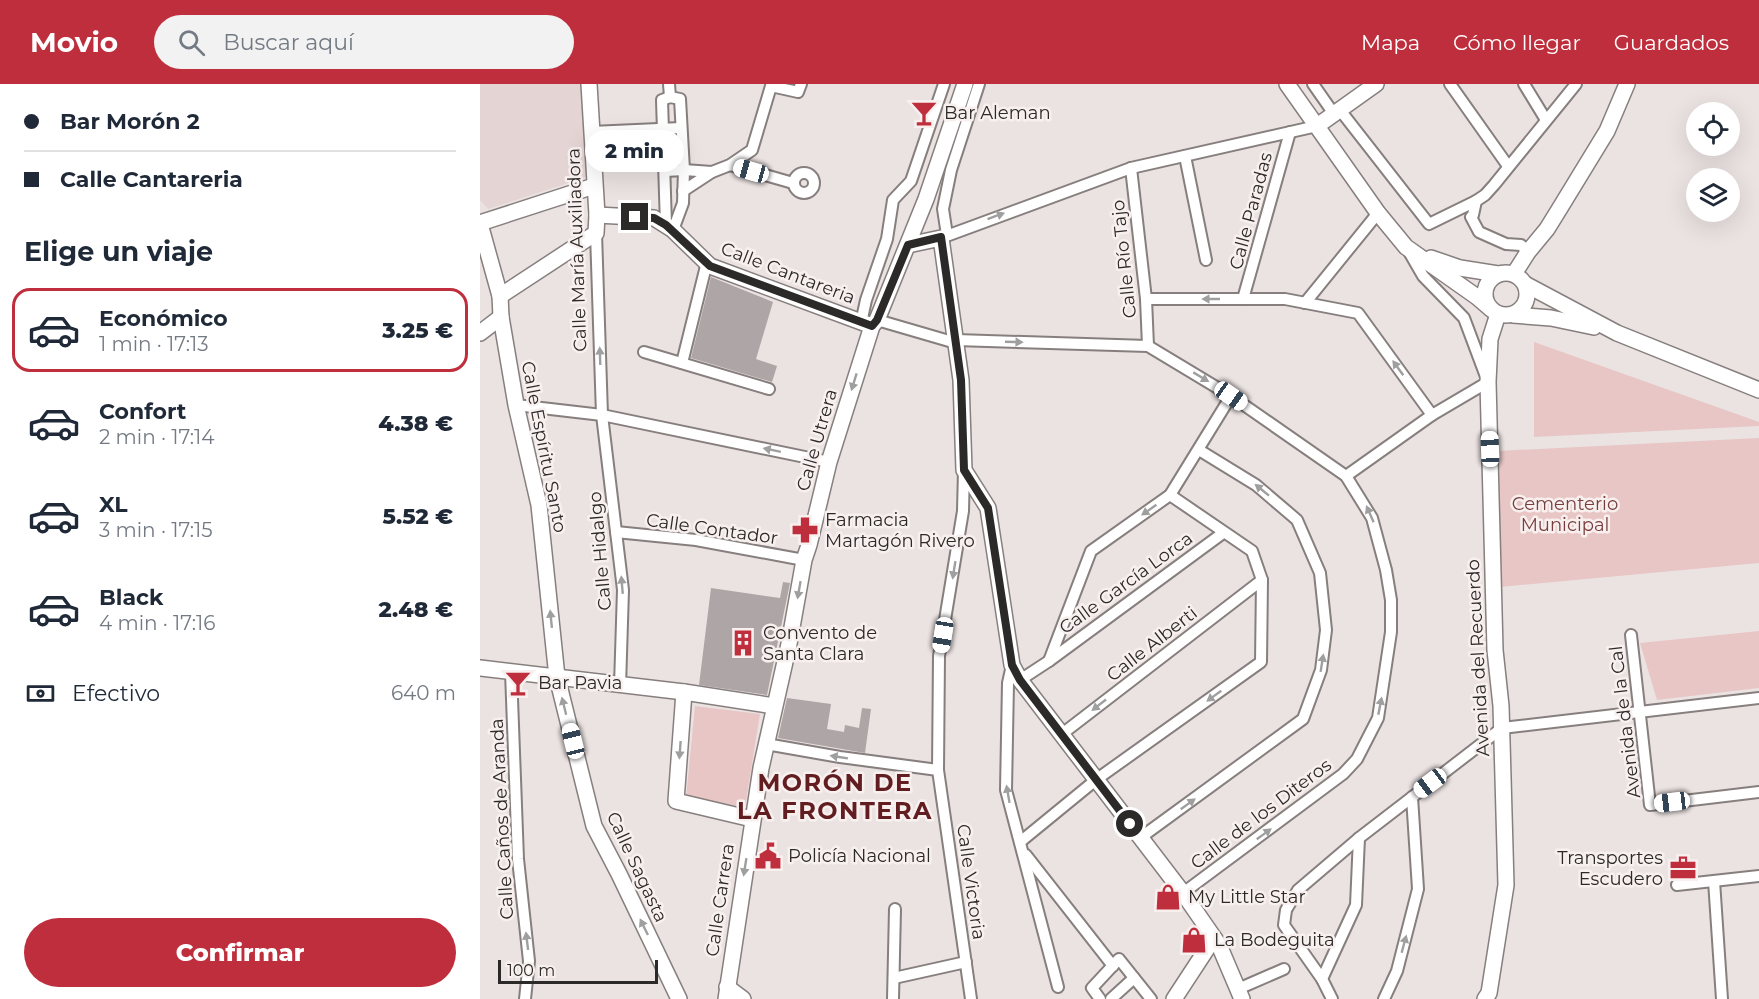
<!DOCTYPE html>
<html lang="es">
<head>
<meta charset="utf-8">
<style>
  body { margin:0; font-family:Montserrat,sans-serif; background:#f2f2f3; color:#1f2937; height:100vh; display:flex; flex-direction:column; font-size:22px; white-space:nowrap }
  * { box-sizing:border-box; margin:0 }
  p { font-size:20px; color:#747a83 }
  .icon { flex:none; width:33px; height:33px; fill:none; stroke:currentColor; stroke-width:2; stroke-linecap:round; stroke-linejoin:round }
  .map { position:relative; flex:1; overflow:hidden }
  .panel { display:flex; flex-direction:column; background:#fff; width:480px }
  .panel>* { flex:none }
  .top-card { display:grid; align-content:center; height:132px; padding:0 24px; background:#fff }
  .buttons { position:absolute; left:1206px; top:18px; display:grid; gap:12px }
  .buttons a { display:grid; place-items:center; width:54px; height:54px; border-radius:50%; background:#fff; box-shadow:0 6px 24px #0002; font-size:30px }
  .scale { position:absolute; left:18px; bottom:15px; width:160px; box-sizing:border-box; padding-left:6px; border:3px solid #2c2929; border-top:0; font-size:16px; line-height:21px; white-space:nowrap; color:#2c2929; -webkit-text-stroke:4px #f8f0ef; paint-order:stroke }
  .end { position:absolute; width:27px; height:27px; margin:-14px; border:8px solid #2c2929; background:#fff; box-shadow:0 0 0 3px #fff }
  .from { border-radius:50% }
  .bubble { position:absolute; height:42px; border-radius:21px; background:#fff; box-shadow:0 6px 24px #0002; font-size:20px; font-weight:800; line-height:42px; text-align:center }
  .car { position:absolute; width:18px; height:36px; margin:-18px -9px; border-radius:8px; box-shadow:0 0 4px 2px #0007; background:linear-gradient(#fff 24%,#345 0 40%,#fff 0 76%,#345 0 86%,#fff 0) }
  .top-card b { display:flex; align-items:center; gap:21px; height:57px; font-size:22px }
  .top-card b+b { border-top:2px solid #e0e1e3 }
  .top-card i { width:15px; height:15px; background:#1f2937 }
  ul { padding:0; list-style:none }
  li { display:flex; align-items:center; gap:18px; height:84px; margin:0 12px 9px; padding:0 12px; border:3px solid transparent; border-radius:18px }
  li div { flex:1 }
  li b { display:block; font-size:22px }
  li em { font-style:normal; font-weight:800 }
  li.active { border-color:#bf2e3c }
  li>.icon { width:54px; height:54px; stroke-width:1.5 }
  h2 { padding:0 24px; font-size:27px; line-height:72px }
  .pay { display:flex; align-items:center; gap:15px; height:66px; padding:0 24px; font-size:22px }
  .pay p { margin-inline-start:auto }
  .button { display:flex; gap:12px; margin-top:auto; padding:12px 24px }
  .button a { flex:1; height:69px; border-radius:36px; background:#bf2e3c; color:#fff; font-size:24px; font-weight:800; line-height:69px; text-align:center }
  header { display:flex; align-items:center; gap:36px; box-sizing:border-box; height:84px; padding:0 30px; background:#bf2e3c; color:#fff }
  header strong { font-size:28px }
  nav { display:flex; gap:33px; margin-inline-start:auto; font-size:21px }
  .search { width:420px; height:54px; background:#f2f2f3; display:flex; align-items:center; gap:15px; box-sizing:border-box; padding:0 21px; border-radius:33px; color:#747a83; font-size:22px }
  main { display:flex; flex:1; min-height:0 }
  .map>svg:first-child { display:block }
</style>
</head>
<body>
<header>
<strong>Movio</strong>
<div class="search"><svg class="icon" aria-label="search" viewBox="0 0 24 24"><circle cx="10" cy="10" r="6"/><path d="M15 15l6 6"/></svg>Buscar aquí</div>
<nav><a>Mapa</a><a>Cómo llegar</a><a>Guardados</a></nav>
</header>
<main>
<section class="panel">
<div class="top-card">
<b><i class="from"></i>Bar Morón 2</b>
<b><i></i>Calle Cantareria</b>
</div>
<h2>Elige un viaje</h2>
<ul>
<li class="active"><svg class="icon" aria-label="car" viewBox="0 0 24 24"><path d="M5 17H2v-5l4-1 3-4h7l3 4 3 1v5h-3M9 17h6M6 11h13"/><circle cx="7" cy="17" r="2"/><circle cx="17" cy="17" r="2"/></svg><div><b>Económico</b><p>1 min · 17:13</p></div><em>3.25 €</em></li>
<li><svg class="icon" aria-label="car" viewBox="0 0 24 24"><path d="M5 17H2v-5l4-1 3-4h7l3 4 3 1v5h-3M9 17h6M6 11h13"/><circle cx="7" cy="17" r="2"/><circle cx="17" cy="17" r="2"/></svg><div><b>Confort</b><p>2 min · 17:14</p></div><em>4.38 €</em></li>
<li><svg class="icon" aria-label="car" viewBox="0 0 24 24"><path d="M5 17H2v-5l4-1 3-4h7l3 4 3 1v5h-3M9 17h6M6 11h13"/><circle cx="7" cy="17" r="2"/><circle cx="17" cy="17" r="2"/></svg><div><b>XL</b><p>3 min · 17:15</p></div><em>5.52 €</em></li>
<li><svg class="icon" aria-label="car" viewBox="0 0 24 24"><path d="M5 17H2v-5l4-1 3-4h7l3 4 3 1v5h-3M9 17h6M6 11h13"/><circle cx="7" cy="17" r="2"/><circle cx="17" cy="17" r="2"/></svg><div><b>Black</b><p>4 min · 17:16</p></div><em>2.48 €</em></li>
</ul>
<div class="pay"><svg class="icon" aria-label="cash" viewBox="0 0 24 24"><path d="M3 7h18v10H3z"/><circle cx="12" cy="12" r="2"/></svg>Efectivo<p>640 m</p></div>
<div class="button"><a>Confirmar</a></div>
</section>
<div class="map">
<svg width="1279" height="915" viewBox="0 0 1279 915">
  <rect width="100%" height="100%" fill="#ebe3e2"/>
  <!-- built -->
  <polygon fill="#e4d4d3" points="0,0 104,0 110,92 8,125 0,116"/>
  <!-- green -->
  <g fill="#e7c6c5">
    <polygon points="1054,258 1279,338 1279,342 1054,353"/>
    <polygon points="1279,354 1279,479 1020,503 1017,367"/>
    <polygon points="1279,547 1279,604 1177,616 1160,559"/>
    <polygon points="215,622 280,630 265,723 206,714"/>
  </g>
  <!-- building -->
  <g fill="#aea6a6">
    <polygon points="231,193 293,218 276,275 297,282 292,298 211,274"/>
    <polygon points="303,498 310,499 287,611 219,601 231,504 300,514"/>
    <polygon points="307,614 351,620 347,645 364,648 365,641 379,644 382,624 391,625 385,669 298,654"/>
  </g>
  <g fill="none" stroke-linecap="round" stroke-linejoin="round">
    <!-- street casing -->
    <g stroke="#867f7e" stroke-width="14">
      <g id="street">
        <polyline points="189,0 190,13"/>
        <polyline points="833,0 854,30"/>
        <polyline points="970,0 1028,82"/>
        <polyline points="1044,0 1066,36"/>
        <polyline points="190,13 200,15 204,86 203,119 193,146"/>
        <polyline points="860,26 949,140 996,117"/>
        <polyline points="111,48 201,44"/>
        <polyline points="705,72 726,176"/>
        <polyline points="250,81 313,99"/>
        <polyline points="651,84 666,215 668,262"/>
        <polyline points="185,87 204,86 232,88"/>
        <circle cx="324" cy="99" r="10"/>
        <polyline points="203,107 232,88 250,81 272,66 291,2 318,8 321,0"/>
        <polyline points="186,141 182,16 190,13"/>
        <polyline points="116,149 122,331 143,506 140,602"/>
        <polyline points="467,151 463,125 471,86 499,0"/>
        <polyline points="461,154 651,84 837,42"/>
        <polyline points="1048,168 1041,161 1026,160 999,148 991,133 993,131 996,117 1005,111 1014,101 1096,0"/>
        <polyline points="666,215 805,215 878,229 952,331"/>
        <polyline points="763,215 810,48"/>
        <polyline points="825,219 898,129"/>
        <polyline points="397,236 476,259"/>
        <polyline points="381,239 386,216 407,155 413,116 431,97 464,0"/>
        <polyline points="476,256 668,262 751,312 866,392 892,434 906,486 911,516 911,548 898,634 877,675 863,690 703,809"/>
        <polyline points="164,268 289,305"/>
        <polyline points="202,279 227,178"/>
        <polyline points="36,321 122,331 349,378"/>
        <polyline points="484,386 483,427 459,572 458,686 491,915"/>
        <polyline points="866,392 952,331 1008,298 984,234 943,192 928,166"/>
        <polyline points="136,448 216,456 324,476"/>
        <polyline points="1151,551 1170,721 1279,708"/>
        <polyline points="569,577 611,467 690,411 751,312"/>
        <polyline points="532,581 528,599 526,706 578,903"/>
        <polyline points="31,588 38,775 49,877 45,915"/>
        <polyline points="540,596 569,577 743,449"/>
        <polyline points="582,650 782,496"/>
        <polyline points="286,660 360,673 458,686"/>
        <polyline points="660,754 823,635 841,586 846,546 840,489 817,436 776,401 719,366"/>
        <polyline points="540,758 617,695 781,578 782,496 772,467 690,411"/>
        <polyline points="546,771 633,882"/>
        <polyline points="1234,797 1242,915"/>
        <polyline points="1197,801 1279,792"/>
        <polyline points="414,894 486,878"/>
        <polyline points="842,895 876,821 879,754"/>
        <polyline points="758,905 804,885"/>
        <polyline points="413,915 415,825"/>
        <polyline points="620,915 612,904 639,875 671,915"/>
        <polyline points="631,915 654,894"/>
        <polyline points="852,915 842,895 804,841 806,826 818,806 879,754 1022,644 1279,614"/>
        <polyline points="904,915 917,887 938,805 932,713"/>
      </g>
    </g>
    <!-- secondary casing -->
    <g stroke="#867f7e" stroke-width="18">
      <g id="secondary">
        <polyline points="807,0 898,129 926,163 997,213 1011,225"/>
        <polyline points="837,42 896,0"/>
        <polyline points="117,131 174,134 193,146 230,182 392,242"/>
        <polyline points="0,139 114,102"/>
        <polyline points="0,140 20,212 21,233 36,321 59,421 77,593 114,742 139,790 199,915"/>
        <polyline points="428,161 461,154 481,296 484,386 508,424 532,581 540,596 703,809 739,861 762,915"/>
        <polyline points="951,174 980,184 1018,190"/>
        <circle cx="1026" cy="210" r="21"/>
        <polyline points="1034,190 1048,168 1067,145 1080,124 1127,47 1147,0"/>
        <polyline points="1045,200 1137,249 1279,306"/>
        <polyline points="20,212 116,149 117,131 109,0"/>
        <polyline points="1033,231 1071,234 1114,243"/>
        <polyline points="0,249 21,233"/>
        <polyline points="0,584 204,608 294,622"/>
        <polyline points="204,608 196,717 272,735"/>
        <polyline points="247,903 263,915"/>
        <polyline points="246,915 281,684 309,560 324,476 329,461 349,378 392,242 397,236 446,115 485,0"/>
        <polyline points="694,915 734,854"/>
        <polyline points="1005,915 1009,909 1026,801 1021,622 1015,566 1008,298 1010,255 1018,230"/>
      </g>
    </g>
    <!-- street -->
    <use href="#street" stroke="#fff" stroke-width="10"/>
    <!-- secondary -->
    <use href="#secondary" stroke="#fff" stroke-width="15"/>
  </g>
  <!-- one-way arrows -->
  <defs><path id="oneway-solid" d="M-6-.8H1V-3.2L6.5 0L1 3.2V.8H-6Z" transform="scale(1.5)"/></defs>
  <g fill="#a09f9f">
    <use href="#oneway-solid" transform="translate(516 132) rotate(-20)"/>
    <use href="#oneway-solid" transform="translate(731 215) rotate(-180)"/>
    <use href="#oneway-solid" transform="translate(534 258) rotate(2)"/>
    <use href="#oneway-solid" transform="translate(120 272) rotate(-92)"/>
    <use href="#oneway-solid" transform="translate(918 284) rotate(-126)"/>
    <use href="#oneway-solid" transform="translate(721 293) rotate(31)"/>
    <use href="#oneway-solid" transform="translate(374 298) rotate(107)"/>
    <use href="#oneway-solid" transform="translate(292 366) rotate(-168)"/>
    <use href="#oneway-solid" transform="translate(782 406) rotate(-141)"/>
    <use href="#oneway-solid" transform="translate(669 426) rotate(145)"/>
    <use href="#oneway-solid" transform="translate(890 430) rotate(-114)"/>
    <use href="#oneway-solid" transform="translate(474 486) rotate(99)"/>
    <use href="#oneway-solid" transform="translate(142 501) rotate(-95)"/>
    <use href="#oneway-solid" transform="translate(319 506) rotate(100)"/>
    <use href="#oneway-solid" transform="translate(71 535) rotate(-96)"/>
    <use href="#oneway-solid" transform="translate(842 579) rotate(-81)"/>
    <use href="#oneway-solid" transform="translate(734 612) rotate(144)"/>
    <use href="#oneway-solid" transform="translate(619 621) rotate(142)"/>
    <use href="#oneway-solid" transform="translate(84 622) rotate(-104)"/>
    <use href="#oneway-solid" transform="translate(900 622) rotate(-79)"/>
    <use href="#oneway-solid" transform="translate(200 666) rotate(94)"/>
    <use href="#oneway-solid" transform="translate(359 673) rotate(-171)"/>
    <use href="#oneway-solid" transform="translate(528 710) rotate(-100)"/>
    <use href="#oneway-solid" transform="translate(708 720) rotate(-36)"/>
    <use href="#oneway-solid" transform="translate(784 750) rotate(-36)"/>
    <use href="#oneway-solid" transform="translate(265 783) rotate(99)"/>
    <use href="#oneway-solid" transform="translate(164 843) rotate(-116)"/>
    <use href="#oneway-solid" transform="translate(47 857) rotate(-97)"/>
    <use href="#oneway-solid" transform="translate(924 860) rotate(-75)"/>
  </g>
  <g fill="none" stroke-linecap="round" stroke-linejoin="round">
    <!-- route -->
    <polyline stroke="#2c2929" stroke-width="8" points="155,133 174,134 186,141 230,182 392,242 397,236 428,161 461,153 481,296 484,386 508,424 532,581 540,596 650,740"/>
  </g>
  <!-- icons -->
  <defs>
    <g id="bar-bare" transform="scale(2.07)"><path d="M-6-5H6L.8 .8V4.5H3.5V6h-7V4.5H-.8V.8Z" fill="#bf2e3c" stroke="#f8f0ef" stroke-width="2.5" paint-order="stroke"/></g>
    <g id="pharmacy-bare" transform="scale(2.07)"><path d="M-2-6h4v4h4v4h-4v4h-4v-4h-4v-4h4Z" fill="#bf2e3c" stroke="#f8f0ef" stroke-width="2.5" paint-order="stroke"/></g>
    <g id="building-bare" transform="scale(2.07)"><path d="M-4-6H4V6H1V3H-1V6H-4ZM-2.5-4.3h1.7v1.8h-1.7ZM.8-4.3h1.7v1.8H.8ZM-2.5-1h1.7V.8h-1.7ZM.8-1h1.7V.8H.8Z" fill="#bf2e3c" stroke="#f8f0ef" stroke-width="2.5" paint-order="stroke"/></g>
    <g id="civic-bare" transform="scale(2.07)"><path d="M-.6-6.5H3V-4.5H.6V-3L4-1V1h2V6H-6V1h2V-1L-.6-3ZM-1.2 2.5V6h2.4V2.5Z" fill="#bf2e3c" stroke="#f8f0ef" stroke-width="2.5" paint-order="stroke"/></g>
    <g id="office-bare" transform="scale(2.07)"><path d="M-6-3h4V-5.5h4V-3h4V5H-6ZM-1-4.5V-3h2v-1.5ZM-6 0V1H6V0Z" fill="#bf2e3c" stroke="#f8f0ef" stroke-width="2.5" paint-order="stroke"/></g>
    <g id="shop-bare" transform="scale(2.07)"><path d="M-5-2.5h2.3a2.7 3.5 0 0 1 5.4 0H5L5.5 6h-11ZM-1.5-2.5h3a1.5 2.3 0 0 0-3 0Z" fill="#bf2e3c" stroke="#f8f0ef" stroke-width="2.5" paint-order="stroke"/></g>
  </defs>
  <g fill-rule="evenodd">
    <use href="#bar-bare" x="444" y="29"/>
    <use href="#pharmacy-bare" x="325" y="446"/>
    <use href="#building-bare" x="263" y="559"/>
    <use href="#bar-bare" x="38" y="599"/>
    <use href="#civic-bare" x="288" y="772"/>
    <use href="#office-bare" x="1203" y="784"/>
    <use href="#shop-bare" x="688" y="813"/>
    <use href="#shop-bare" x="714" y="856"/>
  </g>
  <g text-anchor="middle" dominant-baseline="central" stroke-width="5" stroke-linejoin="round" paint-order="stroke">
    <!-- poi labels -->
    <g font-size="18" fill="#2c2929" stroke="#f8f0ef" text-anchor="start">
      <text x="464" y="29">Bar Aleman</text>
      <text x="345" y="436">Farmacia<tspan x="345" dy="21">Martagón Rivero</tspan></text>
      <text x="283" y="549">Convento de<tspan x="283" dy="21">Santa Clara</tspan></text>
      <text x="58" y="599">Bar Pavia</text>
      <text x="308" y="772">Policía Nacional</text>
      <text x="1183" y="774" text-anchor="end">Transportes<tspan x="1183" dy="21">Escudero</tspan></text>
      <text x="708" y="813">My Little Star</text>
      <text x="734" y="856">La Bodeguita</text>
    </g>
    <!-- street labels -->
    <g font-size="18" fill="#2c2929" stroke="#f8f0ef">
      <text transform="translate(771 127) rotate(-75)">Calle Paradas</text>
      <text transform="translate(97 166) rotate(-92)">Calle María Auxiliadora</text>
      <text transform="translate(644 175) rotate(-96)">Calle Río Tajo</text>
      <text transform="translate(308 189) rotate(21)">Calle Cantareria</text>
      <text transform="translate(337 356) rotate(-74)">Calle Utrera</text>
      <text transform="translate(64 363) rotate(79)">Calle Espíritu Santo</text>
      <text transform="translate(232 445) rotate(8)">Calle Contador</text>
      <text transform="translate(120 467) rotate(-95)">Calle Hidalgo</text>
      <text transform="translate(646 499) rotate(-36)">Calle García Lorca</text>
      <text transform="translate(672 560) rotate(-38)">Calle Alberti</text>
      <text transform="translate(998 574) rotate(-93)">Avenida del Recuerdo</text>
      <text transform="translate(1145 638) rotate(-97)">Avenida de la Cal</text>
      <text transform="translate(781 730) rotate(-37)">Calle de los Diteros</text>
      <text transform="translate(22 735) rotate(-93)">Calle Caños de Aranda</text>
      <text transform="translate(157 783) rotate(65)">Calle Sagasta</text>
      <text transform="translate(491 798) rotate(82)">Calle Victoria</text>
      <text transform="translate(240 816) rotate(-82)">Calle Carrera</text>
    </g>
    <!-- park labels -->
    <g font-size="18" fill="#783d3d" stroke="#f8f0ef">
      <text x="1085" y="420">Cementerio<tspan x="1085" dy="21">Municipal</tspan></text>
    </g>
    <!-- district labels -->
    <g font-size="24" font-weight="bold" letter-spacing="1.5" fill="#621d21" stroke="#f8f0ef">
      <text x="355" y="698">MORÓN DE<tspan x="355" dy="28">LA FRONTERA</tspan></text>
    </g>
  </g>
</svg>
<div class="buttons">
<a><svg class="icon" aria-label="locate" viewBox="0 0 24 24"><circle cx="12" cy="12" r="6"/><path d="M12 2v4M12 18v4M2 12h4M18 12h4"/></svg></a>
<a><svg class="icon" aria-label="layers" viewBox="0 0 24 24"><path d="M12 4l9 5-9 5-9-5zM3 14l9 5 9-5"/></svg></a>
</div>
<div class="scale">100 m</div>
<i class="end from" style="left:650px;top:740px"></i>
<i class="end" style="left:155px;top:133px"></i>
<div class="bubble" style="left:105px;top:46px;width:99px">2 min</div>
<i class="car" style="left:271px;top:87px;rotate:286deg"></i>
<i class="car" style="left:751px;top:312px;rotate:125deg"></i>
<i class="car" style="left:1010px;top:365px;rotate:358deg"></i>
<i class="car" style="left:463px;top:551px;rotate:189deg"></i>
<i class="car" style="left:93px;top:657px;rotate:346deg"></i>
<i class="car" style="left:950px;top:699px;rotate:233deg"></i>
<i class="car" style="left:1192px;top:718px;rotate:263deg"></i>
</div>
</main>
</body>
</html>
